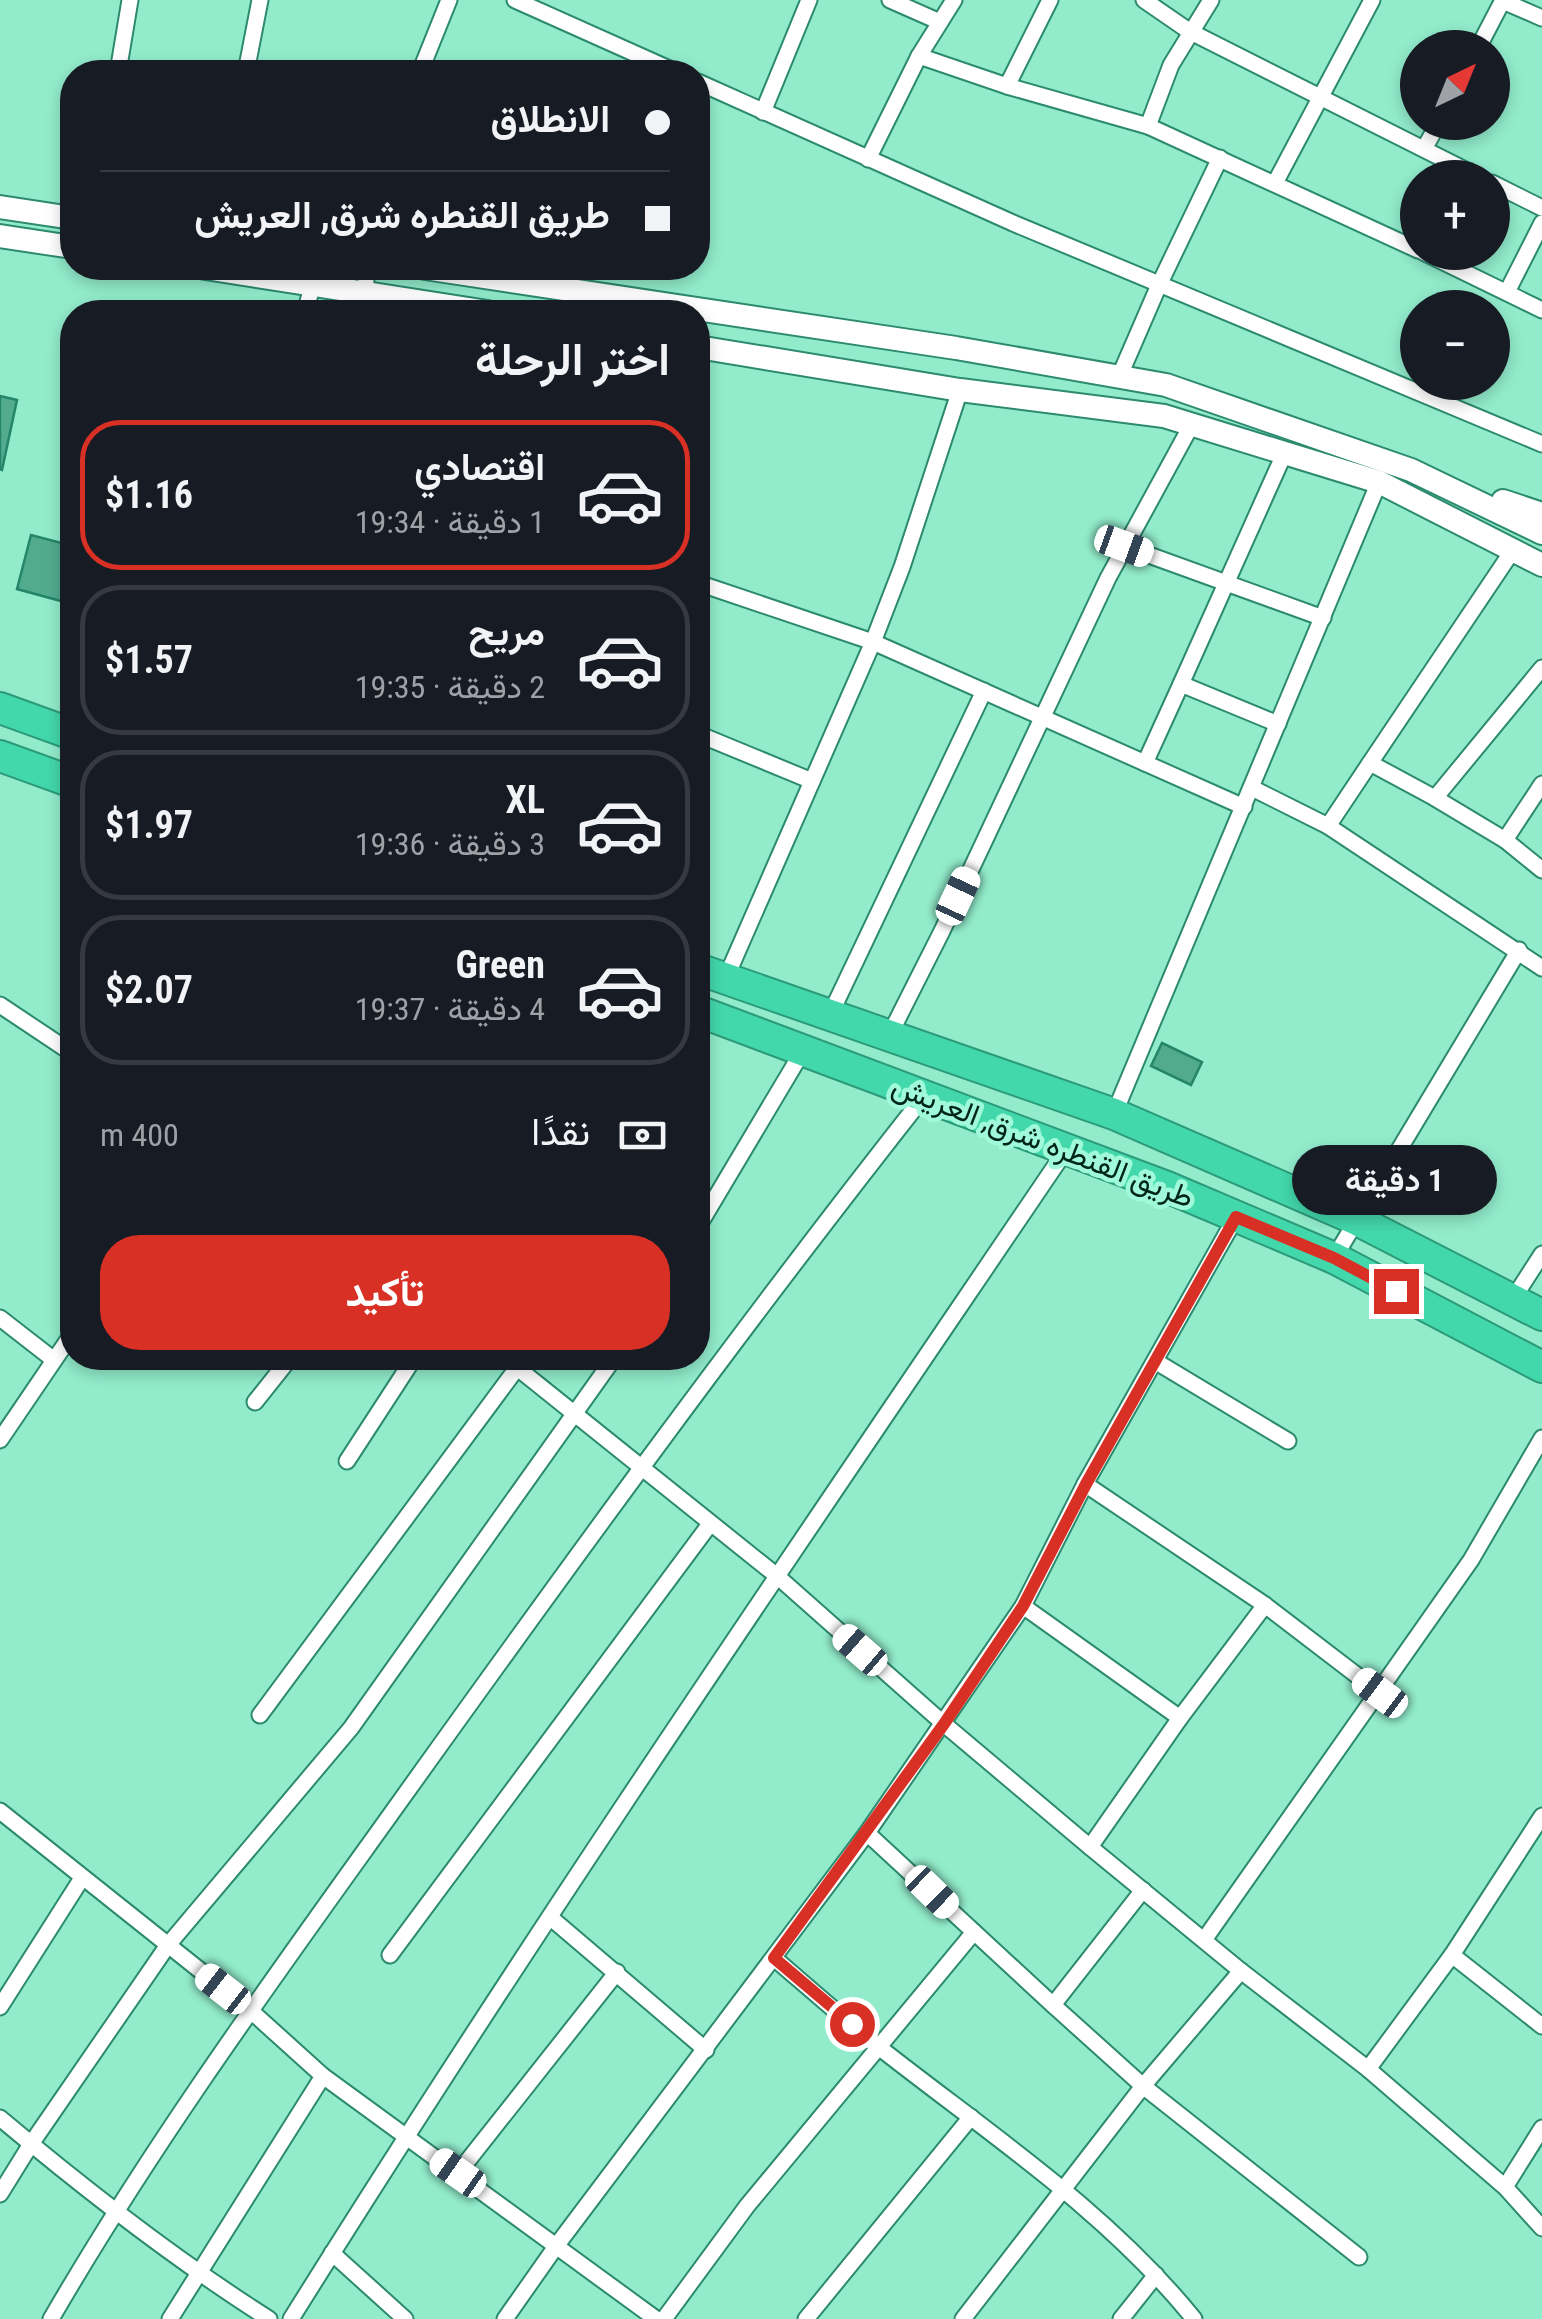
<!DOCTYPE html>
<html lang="ar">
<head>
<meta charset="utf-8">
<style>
  body { margin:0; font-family:"Roboto Condensed",Vazirmatn,sans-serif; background:#242831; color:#f1f3f6; direction:rtl; height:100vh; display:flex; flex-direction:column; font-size:38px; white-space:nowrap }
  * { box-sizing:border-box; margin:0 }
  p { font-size:32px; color:#9ea1a6 }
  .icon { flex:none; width:55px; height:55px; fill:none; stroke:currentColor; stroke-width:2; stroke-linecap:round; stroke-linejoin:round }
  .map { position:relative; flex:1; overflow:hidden; direction:ltr }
  .drawer { position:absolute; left:60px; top:300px; width:650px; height:1070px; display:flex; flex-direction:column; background:#171b24; border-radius:40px; box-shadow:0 5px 15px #0003; direction:rtl }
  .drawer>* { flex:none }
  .banner { position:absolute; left:60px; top:60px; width:650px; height:220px; border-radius:40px; box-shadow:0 5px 15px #0003; direction:rtl; display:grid; align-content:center; height:220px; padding:0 40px; background:#171b24 }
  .needle { width:65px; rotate:43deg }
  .controls { position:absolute; left:1400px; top:30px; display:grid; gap:20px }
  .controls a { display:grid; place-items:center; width:110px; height:110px; border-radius:50%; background:#171b24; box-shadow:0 5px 15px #0003; font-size:50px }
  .end { position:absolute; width:45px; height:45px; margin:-22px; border:12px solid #d93025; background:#fff; box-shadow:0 0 0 5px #fff }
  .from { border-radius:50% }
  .bubble { position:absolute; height:70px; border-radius:35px; background:#171b24; box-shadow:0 5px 15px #0003; font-size:32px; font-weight:700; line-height:70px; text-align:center; direction:rtl }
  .car { position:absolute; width:30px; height:60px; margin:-30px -15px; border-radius:12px; box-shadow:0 0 8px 2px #0007; background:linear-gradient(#fff 24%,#345 0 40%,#fff 0 76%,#345 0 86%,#fff 0) }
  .banner b { display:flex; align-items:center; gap:35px; height:95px; font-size:38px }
  .banner b+b { border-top:2px solid #363941 }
  .banner i { width:25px; height:25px; background:#f1f3f6 }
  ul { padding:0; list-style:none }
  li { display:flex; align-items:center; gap:30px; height:150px; margin:0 20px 15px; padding:0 20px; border:5px solid #363941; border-radius:40px }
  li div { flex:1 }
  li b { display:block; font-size:38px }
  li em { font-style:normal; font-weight:700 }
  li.current { border-color:#d93025 }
  li>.icon { width:90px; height:90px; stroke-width:1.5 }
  h2 { padding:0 40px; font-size:45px; line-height:120px }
  .pay { display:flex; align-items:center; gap:25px; height:110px; padding:0 40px; font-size:38px }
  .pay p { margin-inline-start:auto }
  .cta { display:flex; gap:20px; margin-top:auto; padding:20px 40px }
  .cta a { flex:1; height:115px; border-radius:40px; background:#d93025; color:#fff; font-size:40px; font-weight:700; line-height:115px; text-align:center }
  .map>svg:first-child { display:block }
</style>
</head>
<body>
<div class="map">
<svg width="1542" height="2319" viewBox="0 0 1542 2319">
  <rect width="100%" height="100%" fill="#92eccc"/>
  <!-- building -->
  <g fill="#53ab8e" stroke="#258569" stroke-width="2.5">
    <polygon points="0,396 17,400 2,470 0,469"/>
    <polygon points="72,532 72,604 17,589 31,535 69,545"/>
    <polygon points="1162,1043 1202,1062 1191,1085 1151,1066"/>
  </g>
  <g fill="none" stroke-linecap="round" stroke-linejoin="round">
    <!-- street casing -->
    <g stroke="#2c8a6e" stroke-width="19">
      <g id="street">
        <polyline points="515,0 676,72"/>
        <polyline points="890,0 940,22"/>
        <polyline points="1144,0 1189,31 1481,178"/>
        <polyline points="1503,1 1542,18"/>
        <polyline points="1478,48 1503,0"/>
        <polyline points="919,56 1007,86 1148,126 1418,250"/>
        <polyline points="118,72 130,0"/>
        <polyline points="246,72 260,0"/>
        <polyline points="420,72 449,0"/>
        <polyline points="698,82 1013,223 1542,444"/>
        <polyline points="1007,86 1050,0"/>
        <polyline points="763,112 809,0"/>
        <polyline points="1148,126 1171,65 1211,0"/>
        <polyline points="1424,149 1439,122"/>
        <polyline points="868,159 919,56 954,0"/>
        <polyline points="1275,183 1372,0"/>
        <polyline points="1492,183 1542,208"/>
        <polyline points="1423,252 1542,310"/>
        <polyline points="365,291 367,268"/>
        <polyline points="1507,292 1542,223"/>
        <polyline points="305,312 313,284"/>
        <polyline points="1120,375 1159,285 1220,158"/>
        <polyline points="1124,546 1323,618"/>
        <polyline points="698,583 873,642 1244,807"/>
        <polyline points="1278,724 1181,684 1285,452"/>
        <polyline points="698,734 812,781"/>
        <polyline points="1145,763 1181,684"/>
        <polyline points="1370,763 1513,550"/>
        <polyline points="1252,788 1328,826 1542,968"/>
        <polyline points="1435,798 1505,840 1542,870"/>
        <polyline points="1328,826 1370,763 1435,798 1542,668"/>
        <polyline points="1505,840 1542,784"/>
        <polyline points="725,980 873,642 902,567 960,390"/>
        <polyline points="0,1005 72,1053"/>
        <polyline points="830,1015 984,691"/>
        <polyline points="889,1036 942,931 1108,578 1192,424"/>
        <polyline points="1114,1114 1379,482"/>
        <polyline points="698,1227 804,1049"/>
        <polyline points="1334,1258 1519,950"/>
        <polyline points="1513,1299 1542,1254"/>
        <polyline points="0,1318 54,1360"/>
        <polyline points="505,1358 777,1576 944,1724 1090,1847 1241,1971 1368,2069 1505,2187 1542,2228"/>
        <polyline points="1155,1361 1288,1441"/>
        <polyline points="255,1402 290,1358"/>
        <polyline points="0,1440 72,1334"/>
        <polyline points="347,1461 414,1358"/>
        <polyline points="1085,1484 1265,1605 1180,1718 1090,1847"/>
        <polyline points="1265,1605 1380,1693"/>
        <polyline points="1023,1606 1180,1718"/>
        <polyline points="260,1715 517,1368"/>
        <polyline points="0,1811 251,2011 323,2076 656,2319"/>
        <polyline points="867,1833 1053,2005 1143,1890"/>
        <polyline points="551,1918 706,2050"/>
        <polyline points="1204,1940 1471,1560 1542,1438"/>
        <polyline points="390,1955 710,1524"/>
        <polyline points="1452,1955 1542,2026"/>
        <path d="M774 1958C809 1988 844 2019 880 2048 988 2133 1107 2211 1194 2319"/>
        <polyline points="1053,2005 1143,2086 1359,2257"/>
        <polyline points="0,2007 82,1878"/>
        <polyline points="1368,2069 1452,1955 1542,1816"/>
        <path d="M0 2118C87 2191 174 2259 269 2319"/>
        <polyline points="458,2173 617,1972"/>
        <polyline points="1505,2187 1542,2128"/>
        <polyline points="0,2194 31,2144 168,1945 351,1728 614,1358"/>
        <polyline points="332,2253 405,2319"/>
        <path d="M51 2319C157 2136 283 1965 406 1793 575 1557 745 1323 925 1095"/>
        <polyline points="170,2319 323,2076"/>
        <path d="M291 2319C539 1922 805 1535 1068 1147"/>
        <polyline points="505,2319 557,2245 867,1833 1023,1606 1085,1484 1236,1217"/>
        <polyline points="664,2319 747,2206 974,1932"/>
        <polyline points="806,2319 971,2117"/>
        <polyline points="963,2319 1143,2086 1241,1971"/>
        <polyline points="1121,2319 1156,2275"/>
      </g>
    </g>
    <!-- secondary casing -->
    <g stroke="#2c8a6e" stroke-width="26">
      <g id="secondary">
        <polyline points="0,207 72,218"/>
        <polyline points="0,236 72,247"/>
        <polyline points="205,268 488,312"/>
        <polyline points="425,268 956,348 1166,385 1411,470 1542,533"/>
        <polyline points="698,347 960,390 1164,416 1379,482 1542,565"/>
        <polyline points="1503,501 1542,514"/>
      </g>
    </g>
    <!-- highway casing -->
    <g stroke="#2c9a79" stroke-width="34">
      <g id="highway">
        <polyline points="0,708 72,734"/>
        <polyline points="0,756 72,782"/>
        <polyline points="698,969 1114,1114 1355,1219 1542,1315"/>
        <polyline points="698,1011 1167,1187 1334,1258 1542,1367"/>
      </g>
    </g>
    <!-- street -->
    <use href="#street" stroke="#fff" stroke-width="15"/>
    <!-- secondary -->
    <use href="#secondary" stroke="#fff" stroke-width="22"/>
    <!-- highway -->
    <use href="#highway" stroke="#43d8ac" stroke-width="30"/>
  </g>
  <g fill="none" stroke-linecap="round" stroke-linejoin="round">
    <!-- route -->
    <polyline stroke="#d93025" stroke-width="12" points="852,2024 774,1958 944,1724 1023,1606 1086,1484 1236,1217 1334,1258 1396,1291"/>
  </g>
  <g text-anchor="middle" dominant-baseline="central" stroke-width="9" stroke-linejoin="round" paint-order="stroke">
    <!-- street labels -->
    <g font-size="30" fill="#00261b" stroke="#a0fad9">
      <text transform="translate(1043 1141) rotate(21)">طريق القنطره شرق, العريش</text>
    </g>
  </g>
</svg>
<div class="controls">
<a><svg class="needle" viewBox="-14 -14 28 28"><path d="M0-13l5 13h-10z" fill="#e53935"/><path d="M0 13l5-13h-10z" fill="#9ea1a6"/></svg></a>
<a>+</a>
<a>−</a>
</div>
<i class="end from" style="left:852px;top:2024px"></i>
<i class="end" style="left:1396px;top:1291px"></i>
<div class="bubble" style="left:1292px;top:1145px;width:205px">1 دقيقة</div>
<i class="car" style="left:1124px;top:546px;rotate:110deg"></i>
<i class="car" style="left:958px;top:896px;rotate:25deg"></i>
<i class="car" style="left:860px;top:1650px;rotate:311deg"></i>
<i class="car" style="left:1380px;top:1693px;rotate:307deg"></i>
<i class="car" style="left:932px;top:1892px;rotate:134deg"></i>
<i class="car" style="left:223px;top:1989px;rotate:308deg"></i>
<i class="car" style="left:458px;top:2173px;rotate:305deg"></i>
<div class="banner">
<b><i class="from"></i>الانطلاق</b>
<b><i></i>طريق القنطره شرق, العريش</b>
</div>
<section class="drawer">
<h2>اختر الرحلة</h2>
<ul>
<li class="current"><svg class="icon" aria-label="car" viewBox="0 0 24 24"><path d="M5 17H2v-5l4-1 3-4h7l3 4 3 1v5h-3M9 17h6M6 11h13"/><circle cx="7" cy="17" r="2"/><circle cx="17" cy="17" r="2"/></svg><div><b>اقتصادي</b><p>1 دقيقة · 19:34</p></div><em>$1.16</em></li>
<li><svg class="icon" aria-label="car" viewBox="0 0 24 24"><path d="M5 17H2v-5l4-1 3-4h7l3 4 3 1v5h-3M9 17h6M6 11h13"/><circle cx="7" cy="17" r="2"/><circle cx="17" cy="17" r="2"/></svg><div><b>مريح</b><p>2 دقيقة · 19:35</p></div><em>$1.57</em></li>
<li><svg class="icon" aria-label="car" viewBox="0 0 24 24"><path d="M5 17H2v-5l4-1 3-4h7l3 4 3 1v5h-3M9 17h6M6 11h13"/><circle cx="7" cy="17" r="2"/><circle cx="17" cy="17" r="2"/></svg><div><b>XL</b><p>3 دقيقة · 19:36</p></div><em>$1.97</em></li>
<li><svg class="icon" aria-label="car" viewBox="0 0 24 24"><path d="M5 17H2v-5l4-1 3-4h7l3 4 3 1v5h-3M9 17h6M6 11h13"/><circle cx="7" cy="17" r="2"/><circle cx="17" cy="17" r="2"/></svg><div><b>Green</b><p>4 دقيقة · 19:37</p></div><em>$2.07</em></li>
</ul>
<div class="pay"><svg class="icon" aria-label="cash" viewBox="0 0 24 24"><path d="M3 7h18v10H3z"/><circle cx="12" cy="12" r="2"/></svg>نقدًا<p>400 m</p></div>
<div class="cta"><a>تأكيد</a></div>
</section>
</div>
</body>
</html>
